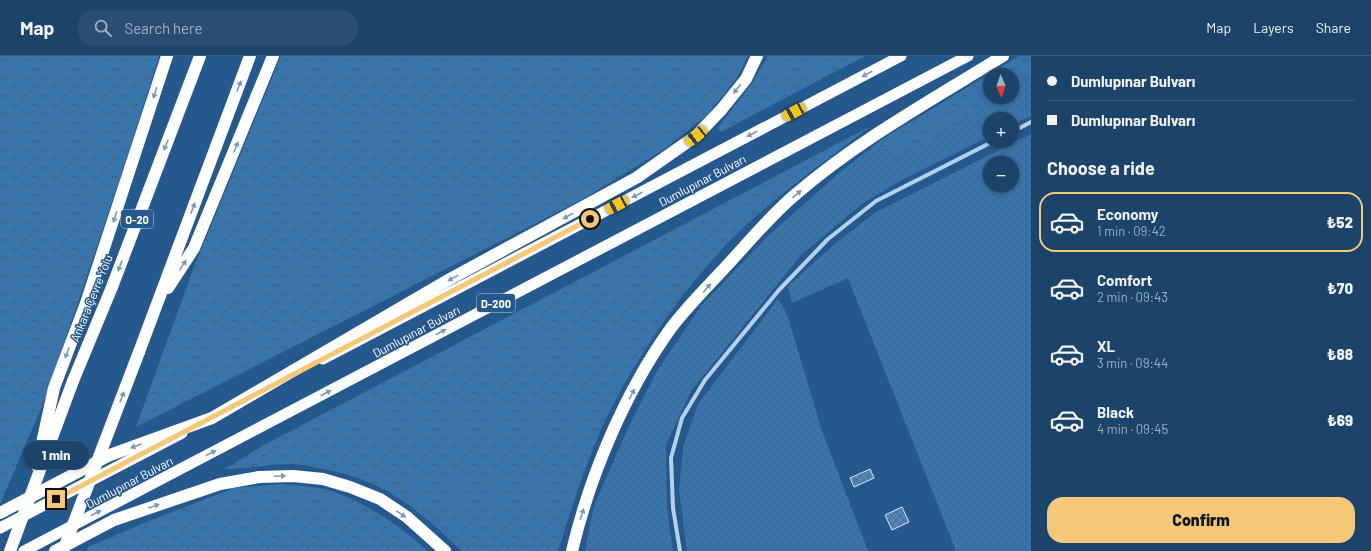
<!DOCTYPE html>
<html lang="en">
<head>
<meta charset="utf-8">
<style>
  body { margin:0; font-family:Barlow,sans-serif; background:#294e72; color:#f1f3f6; height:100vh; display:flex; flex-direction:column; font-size:15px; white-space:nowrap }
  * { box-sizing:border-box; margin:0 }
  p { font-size:13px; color:#a0b0c1 }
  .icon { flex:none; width:22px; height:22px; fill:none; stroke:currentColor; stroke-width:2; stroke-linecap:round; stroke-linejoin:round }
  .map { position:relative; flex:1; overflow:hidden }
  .details { display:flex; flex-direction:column; background:#1c436a; width:340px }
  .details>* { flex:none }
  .hud { display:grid; align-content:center; height:88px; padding:0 16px; background:#1c436a }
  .needle { width:26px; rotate:178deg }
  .tools { position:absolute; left:983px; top:12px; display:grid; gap:8px }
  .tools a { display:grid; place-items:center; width:36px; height:36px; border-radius:50%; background:#1c436a; box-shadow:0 2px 6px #0003,0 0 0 1px #3a5c7e; font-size:20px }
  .end { position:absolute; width:18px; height:18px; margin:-9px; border:5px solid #f5c878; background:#111; box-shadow:0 0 0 2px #111 }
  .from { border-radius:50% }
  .bubble { position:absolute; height:28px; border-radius:14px; background:#1c436a; box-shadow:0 2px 6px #0003,0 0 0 1px #3a5c7e; font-size:13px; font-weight:800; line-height:28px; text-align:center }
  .car { position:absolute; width:12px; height:24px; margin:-12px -6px; border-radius:5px; box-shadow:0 0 3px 1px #0007; background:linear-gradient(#f5c518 24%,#345 0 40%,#f5c518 0 76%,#345 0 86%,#f5c518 0) }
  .hud b { display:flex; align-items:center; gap:14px; height:38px; font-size:15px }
  .hud b+b { border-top:1px solid #3a5c7e }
  .hud i { width:10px; height:10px; background:#f1f3f6 }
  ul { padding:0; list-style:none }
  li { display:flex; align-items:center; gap:12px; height:60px; margin:0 8px 6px; padding:0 8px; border:2px solid transparent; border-radius:16px }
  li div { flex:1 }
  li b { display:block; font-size:15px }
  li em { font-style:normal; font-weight:800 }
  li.on { border-color:#f5c878 }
  li>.icon { width:36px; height:36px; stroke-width:1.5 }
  h2 { padding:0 16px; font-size:18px; line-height:48px }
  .primary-button { display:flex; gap:8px; margin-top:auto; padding:8px 16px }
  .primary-button a { flex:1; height:46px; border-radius:16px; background:#f5c878; color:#111; font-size:16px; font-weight:800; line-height:46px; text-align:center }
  header { display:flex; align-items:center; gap:24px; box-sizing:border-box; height:56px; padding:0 20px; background:#1c436a; border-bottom:1px solid #3a5c7e }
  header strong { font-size:19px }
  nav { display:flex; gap:22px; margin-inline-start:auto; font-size:14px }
  .search { width:280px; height:36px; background:#294e72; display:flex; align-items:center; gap:10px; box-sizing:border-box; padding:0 14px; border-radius:16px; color:#a0b0c1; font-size:15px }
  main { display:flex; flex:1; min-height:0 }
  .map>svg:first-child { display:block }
</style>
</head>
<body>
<header>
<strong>Map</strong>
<div class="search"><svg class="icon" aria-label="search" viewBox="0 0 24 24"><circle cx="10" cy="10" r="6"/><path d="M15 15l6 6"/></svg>Search here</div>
<nav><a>Map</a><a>Layers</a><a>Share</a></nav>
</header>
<main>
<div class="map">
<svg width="1031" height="495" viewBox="0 0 1031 495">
  <defs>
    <pattern id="grass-dots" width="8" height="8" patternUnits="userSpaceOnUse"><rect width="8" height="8" fill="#3974aa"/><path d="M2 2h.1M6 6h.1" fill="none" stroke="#435e76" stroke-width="1.8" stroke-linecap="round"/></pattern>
    <pattern id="forest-crowns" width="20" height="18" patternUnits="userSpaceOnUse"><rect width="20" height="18" fill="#3974aa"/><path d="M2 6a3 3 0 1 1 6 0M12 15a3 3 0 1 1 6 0" fill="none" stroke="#435e76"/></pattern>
    <pattern id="building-cross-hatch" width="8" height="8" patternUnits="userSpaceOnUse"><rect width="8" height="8" fill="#5185b6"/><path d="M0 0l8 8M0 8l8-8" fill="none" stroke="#4f6e8c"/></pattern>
  </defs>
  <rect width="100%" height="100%" fill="#25598d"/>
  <!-- grass -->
  <g fill="url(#grass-dots)" fill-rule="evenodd">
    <polygon points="1031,23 1031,60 1012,69 1012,63 990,63 990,80 902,124 863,147 801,199 691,335 666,389 667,452 673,495 585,495 594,450 628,372 657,315 701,250 768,180 838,118 881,84 894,105 1001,41 1012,41 1012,34"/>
    <path d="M1031 78V495H956L848 222 792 247 788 230 836 187 876 156ZM990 107H1012V129H990Z"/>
    <polygon points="778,243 787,258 822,375 868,495 687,495 679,434 683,391 698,348"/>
  </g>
  <!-- forest -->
  <g fill="url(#forest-crowns)">
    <polygon points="0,0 159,0 129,96 45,343 0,448"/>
    <polygon points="281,0 748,0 736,23 707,59 666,92 583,143 136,371 194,211"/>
    <polygon points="768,0 865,0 721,76 718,72 753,26"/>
    <polygon points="1019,0 1031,0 1031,23 1012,34 1012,19 990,19 990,41 1001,41 894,105 881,84"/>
    <path d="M871 70C829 102 786 133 747 168 690 221 634 302 602 372 584 412 571 454 558 495H462C418 454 384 423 322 413 312 411 302 408 292 408 269 408 247 413 225 413L264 389Z"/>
    <path d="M279 428C292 429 306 430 319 432 357 440 400 469 427 495H87L88 491 144 467 234 432Z"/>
  </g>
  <!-- building -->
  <g fill="url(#building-cross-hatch)" stroke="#d9e9f8">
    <polygon points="870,413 874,422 854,431 850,422"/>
    <polygon points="902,451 909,466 892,474 885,459"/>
  </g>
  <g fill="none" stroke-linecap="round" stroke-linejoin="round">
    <!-- minor -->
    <g stroke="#b4d0eb" stroke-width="4">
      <polyline points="1012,76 1031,66"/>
      <polyline points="680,495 673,452 671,402 682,362 705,324 779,234 828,183 876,145 994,85"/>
    </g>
    <!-- trunk -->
    <g stroke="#fcfdff" stroke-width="11">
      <polyline points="323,303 901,0"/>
      <polyline points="0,472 182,377"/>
      <polyline points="24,495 968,0"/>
    </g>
    <!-- motorway -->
    <g stroke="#fff" stroke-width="12">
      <polyline points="168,232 194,192 273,0"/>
      <polyline points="139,296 250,0"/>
      <polyline points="73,325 112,231 200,0"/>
      <polyline points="37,410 54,332 86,247 167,0"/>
      <polyline points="0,457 110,399 212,362 450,223 636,122 696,80 721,54 746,23 757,0"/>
      <polyline points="55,495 114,464 220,428 259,421 293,420 323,423 350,431 380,443 407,461 445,495"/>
      <path d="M572 495C590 419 625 336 671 272 689 248 712 226 732 204 753 181 773 157 796 138 859 84 933 43 1003 0"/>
    </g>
    <!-- motorway-bridge -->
    <g stroke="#fff" stroke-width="12">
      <polyline points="10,495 73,325"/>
      <polyline points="63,495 139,296"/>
    </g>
  </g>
  <!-- one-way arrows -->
  <defs><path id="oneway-solid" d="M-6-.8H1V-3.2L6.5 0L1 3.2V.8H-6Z"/></defs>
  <g fill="#7b9bbb">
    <use href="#oneway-solid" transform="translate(867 18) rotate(152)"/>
    <use href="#oneway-solid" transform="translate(752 78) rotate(152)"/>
    <use href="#oneway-solid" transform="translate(637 139) rotate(152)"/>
    <use href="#oneway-solid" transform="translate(441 276) rotate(-28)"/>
    <use href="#oneway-solid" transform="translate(326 337) rotate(-28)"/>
    <use href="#oneway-solid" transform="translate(211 397) rotate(-28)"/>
    <use href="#oneway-solid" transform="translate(96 457) rotate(-28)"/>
  </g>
  <g fill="#7c9bbb">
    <use href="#oneway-solid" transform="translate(239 30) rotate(-69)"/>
    <use href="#oneway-solid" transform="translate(737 33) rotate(128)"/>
    <use href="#oneway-solid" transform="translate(155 37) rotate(108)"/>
    <use href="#oneway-solid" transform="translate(166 89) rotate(112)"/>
    <use href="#oneway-solid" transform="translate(236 91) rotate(-68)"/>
    <use href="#oneway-solid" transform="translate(797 138) rotate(-41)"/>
    <use href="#oneway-solid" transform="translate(193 152) rotate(-69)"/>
    <use href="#oneway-solid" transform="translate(568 160) rotate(151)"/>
    <use href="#oneway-solid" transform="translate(115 161) rotate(108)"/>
    <use href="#oneway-solid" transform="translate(183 209) rotate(-57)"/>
    <use href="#oneway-solid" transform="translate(120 210) rotate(110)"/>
    <use href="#oneway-solid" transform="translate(453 222) rotate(151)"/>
    <use href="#oneway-solid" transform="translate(707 232) rotate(-48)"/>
    <use href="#oneway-solid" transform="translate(67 297) rotate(111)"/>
    <use href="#oneway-solid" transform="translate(632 338) rotate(-62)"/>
    <use href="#oneway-solid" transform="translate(122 341) rotate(-69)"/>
    <use href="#oneway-solid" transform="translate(136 390) rotate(160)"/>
    <use href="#oneway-solid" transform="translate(280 420) rotate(-3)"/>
    <use href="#oneway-solid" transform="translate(154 450) rotate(-19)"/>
    <use href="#oneway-solid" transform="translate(401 458) rotate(34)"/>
    <use href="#oneway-solid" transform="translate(582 458) rotate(-72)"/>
  </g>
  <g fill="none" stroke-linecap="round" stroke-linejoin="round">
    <!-- route -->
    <polyline stroke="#f5c878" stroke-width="5" points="56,443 590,163"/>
  </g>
  <g text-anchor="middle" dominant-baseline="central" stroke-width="3" stroke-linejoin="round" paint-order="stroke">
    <!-- shield labels -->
    <g fill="#25598d" stroke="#becddd" stroke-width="1">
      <rect x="121" y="154" width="32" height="18" rx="3"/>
      <rect x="477" y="238" width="38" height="18" rx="3"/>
    </g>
    <g font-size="11" font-weight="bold" fill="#fff">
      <text x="137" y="163">O-20</text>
      <text x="496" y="247">D-200</text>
    </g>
    <!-- street labels -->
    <g font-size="12" fill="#fff" stroke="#25598d">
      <text transform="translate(702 124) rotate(-28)">Dumlupınar Bulvarı</text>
      <text transform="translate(91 242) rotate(-68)">Ankara Çevre Yolu</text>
      <text transform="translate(416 275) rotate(-28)">Dumlupınar Bulvarı</text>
      <text transform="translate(129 426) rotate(-28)">Dumlupınar Bulvarı</text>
    </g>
  </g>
</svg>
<div class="tools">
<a><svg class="needle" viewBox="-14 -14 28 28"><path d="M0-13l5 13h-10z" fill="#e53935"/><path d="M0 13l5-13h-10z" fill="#a0b0c1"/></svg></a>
<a>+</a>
<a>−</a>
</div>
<i class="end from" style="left:590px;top:163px"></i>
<i class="end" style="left:56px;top:443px"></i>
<div class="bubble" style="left:23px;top:385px;width:66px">1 min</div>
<i class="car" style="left:794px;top:56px;rotate:242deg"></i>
<i class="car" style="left:696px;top:80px;rotate:232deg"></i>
<i class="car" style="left:617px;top:149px;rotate:242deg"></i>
</div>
<section class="details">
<div class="hud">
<b><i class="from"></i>Dumlupınar Bulvarı</b>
<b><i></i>Dumlupınar Bulvarı</b>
</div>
<h2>Choose a ride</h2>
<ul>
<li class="on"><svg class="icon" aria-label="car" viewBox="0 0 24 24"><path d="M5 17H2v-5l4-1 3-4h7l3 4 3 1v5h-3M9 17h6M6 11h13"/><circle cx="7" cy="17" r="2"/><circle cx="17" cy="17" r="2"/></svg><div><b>Economy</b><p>1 min · 09:42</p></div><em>₺52</em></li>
<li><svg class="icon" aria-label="car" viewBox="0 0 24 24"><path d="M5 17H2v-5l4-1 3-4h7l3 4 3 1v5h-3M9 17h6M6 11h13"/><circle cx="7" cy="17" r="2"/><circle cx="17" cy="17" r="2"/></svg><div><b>Comfort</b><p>2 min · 09:43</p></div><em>₺70</em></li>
<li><svg class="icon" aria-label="car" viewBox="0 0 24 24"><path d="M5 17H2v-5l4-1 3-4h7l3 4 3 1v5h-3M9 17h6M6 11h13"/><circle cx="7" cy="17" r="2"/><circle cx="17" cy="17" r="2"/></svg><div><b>XL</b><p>3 min · 09:44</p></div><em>₺88</em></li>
<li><svg class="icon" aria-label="car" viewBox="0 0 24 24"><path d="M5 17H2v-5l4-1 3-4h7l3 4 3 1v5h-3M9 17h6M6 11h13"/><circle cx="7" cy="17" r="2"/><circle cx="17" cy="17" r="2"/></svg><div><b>Black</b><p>4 min · 09:45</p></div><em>₺69</em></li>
</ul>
<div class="primary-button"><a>Confirm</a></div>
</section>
</main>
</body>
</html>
